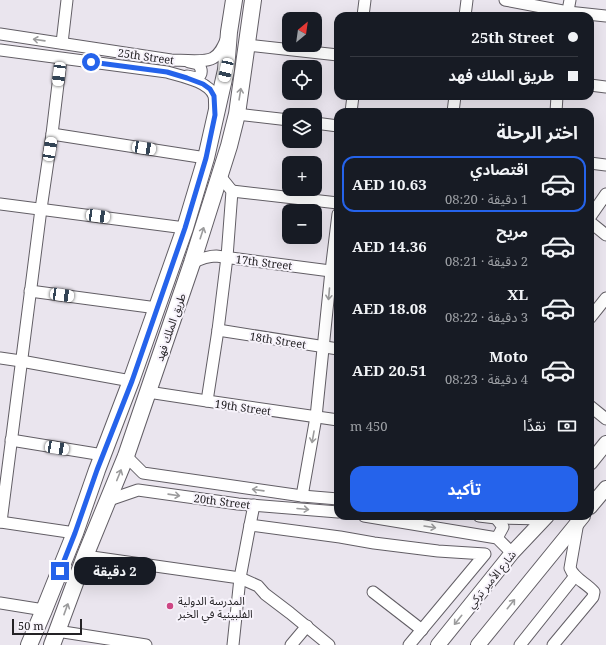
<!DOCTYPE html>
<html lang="ar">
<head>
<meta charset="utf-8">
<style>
  body { margin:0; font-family:"Noto Serif","Noto Sans Arabic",serif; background:#242831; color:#f1f3f6; direction:rtl; height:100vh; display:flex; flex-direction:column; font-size:15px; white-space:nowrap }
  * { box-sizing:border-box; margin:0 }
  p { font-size:13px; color:#9ea1a6 }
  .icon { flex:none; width:22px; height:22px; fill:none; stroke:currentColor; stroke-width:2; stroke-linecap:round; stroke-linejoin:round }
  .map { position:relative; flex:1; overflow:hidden; direction:ltr }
  .panel { position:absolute; left:334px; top:108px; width:260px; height:412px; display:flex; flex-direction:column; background:#171b24; border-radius:12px; box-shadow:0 4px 16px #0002; direction:rtl }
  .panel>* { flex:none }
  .guide { position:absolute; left:334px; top:12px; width:260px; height:88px; border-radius:12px; box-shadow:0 4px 16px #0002; direction:rtl; display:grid; align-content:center; height:88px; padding:0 16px; background:#171b24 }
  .needle { width:26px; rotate:29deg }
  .tools { position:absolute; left:282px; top:12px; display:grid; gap:8px }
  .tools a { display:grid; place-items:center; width:40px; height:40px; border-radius:8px; background:#171b24; box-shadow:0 4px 16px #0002; font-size:20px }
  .scale { position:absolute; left:12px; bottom:10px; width:70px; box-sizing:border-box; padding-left:4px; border:2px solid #242225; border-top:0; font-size:11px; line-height:14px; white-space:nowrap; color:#242225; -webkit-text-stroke:3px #f7f3fb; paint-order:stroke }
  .end { position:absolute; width:18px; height:18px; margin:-9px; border:5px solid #2563eb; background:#fff; box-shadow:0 0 0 2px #fff }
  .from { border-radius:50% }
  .bubble { position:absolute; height:28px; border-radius:12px; background:#171b24; box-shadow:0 4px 16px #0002; font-size:13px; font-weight:700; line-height:28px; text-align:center; direction:rtl }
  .car { position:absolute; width:12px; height:24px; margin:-12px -6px; border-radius:5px; box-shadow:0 0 3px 1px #0007; background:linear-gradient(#fff 24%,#345 0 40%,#fff 0 76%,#345 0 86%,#fff 0) }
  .guide b { display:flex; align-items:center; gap:14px; height:38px; font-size:15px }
  .guide b+b { border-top:1px solid #363941 }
  .guide i { width:10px; height:10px; background:#f1f3f6 }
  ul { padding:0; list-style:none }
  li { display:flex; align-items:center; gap:12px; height:56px; margin:0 8px 6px; padding:0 8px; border:2px solid transparent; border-radius:12px }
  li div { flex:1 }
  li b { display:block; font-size:15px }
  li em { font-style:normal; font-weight:700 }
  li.on { border-color:#2563eb }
  li>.icon { width:36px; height:36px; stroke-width:1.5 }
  h2 { padding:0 16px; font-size:18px; line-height:48px }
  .pay { display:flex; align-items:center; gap:10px; height:44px; padding:0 16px; font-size:15px }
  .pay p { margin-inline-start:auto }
  .primary-button { display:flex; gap:8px; margin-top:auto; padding:8px 16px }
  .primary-button a { flex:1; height:46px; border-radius:12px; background:#2563eb; color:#fff; font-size:16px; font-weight:700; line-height:46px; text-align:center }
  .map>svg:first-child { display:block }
</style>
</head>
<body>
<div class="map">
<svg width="606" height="645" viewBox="0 0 606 645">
  <rect width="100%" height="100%" fill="#eae5ee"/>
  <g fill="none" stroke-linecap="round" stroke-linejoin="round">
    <!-- minor casing -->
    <g stroke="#625e65" stroke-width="13">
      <g id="minor">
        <polyline points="505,0 568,12 606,16"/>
        <polyline points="363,16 365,0"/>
        <polyline points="465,16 467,0"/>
        <polyline points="567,16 570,0"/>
        <path d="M0 34 171 60C181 60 205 63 213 58 220 54 223 47 226 40"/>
        <polyline points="62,43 67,0"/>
        <polyline points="247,45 338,55"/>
        <path d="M0 50 167 72C180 76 209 81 214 96 215 100 214 105 215 109"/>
        <path d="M187 76 197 78C203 74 202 69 198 64L189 62"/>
        <polyline points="590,85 606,87"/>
        <polyline points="351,112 353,96"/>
        <polyline points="453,112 455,96"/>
        <polyline points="556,112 557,96"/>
        <polyline points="237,114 289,120"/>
        <polyline points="315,123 338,126"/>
        <polyline points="52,134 206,158"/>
        <polyline points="590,163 606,165"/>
        <polyline points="232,191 338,203"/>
        <polyline points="0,204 185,228"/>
        <polyline points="590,217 606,194"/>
        <polyline points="590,222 606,235"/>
        <path d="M192 263C200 259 207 256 216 256L338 272"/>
        <polyline points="30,291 157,308"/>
        <polyline points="590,318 606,298"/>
        <polyline points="218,330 338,349"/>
        <polyline points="0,358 21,361 131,381"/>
        <polyline points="148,392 207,401 338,420"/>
        <polyline points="207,401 218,330 227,257 232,191 220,176"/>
        <polyline points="590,406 606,419"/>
        <polyline points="11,440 103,455"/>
        <polyline points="126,456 143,473 302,496 338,499"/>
        <polyline points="302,496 316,417 331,271 338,214"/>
        <polyline points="109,500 138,490 238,504 338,512"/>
        <polyline points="364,516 497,538 512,553"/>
        <polyline points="479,516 496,518 544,519"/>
        <polyline points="496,518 503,527 497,538"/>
        <polyline points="0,522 75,533"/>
        <polyline points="1,522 41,209 52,134 61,59"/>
        <polyline points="250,525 254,505"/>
        <polyline points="85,556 240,578 258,586 265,594 290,613 329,645"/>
        <polyline points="373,592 422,630"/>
        <polyline points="0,603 44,610"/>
        <polyline points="57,631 146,645"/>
        <polyline points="233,645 240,578 250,525 340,537 374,543 438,551 485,554 409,645"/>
        <polyline points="291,645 307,626"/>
        <polyline points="520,645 575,576"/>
        <path d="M553 645 593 597 594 592C587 583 574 579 570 568L578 522"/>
      </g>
    </g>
    <!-- major casing -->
    <g stroke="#625e65" stroke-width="16">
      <g id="major">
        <polyline points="590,463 606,443"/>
        <polyline points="590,507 606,488"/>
        <polyline points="438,645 512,553 547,516"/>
        <polyline points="478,645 583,516"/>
      </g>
    </g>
    <!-- highway casing -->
    <g stroke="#625e65" stroke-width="18">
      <g id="highway">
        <polyline points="29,645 44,610 75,533 97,470 131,381 185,228 206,158 226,70 229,32 234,0"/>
        <polyline points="52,645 85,556 126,456 192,263 229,146 237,114 253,0"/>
      </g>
    </g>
    <!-- minor -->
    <use href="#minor" stroke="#fff" stroke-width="11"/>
    <!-- major -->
    <use href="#major" stroke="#fff" stroke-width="14"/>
    <!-- highway -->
    <use href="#highway" stroke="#fff" stroke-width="16"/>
  </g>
  <!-- one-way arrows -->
  <defs><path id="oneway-shaft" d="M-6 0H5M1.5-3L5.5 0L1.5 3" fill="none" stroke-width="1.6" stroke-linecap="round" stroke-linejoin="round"/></defs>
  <g stroke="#9c9c9d">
    <use href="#oneway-shaft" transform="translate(39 40) rotate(-172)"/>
    <use href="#oneway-shaft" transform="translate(240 94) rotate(-81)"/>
    <use href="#oneway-shaft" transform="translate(202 233) rotate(-72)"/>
    <use href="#oneway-shaft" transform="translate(329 294) rotate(95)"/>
    <use href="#oneway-shaft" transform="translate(313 437) rotate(100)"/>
    <use href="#oneway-shaft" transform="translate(119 475) rotate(-68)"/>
    <use href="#oneway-shaft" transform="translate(258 490) rotate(-172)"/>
    <use href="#oneway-shaft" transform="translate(174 495) rotate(8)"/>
    <use href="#oneway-shaft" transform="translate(303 509) rotate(5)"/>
    <use href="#oneway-shaft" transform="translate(430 527) rotate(9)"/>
    <use href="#oneway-shaft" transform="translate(511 604) rotate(-51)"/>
    <use href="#oneway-shaft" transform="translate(66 609) rotate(-70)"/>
    <use href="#oneway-shaft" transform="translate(458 620) rotate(129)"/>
  </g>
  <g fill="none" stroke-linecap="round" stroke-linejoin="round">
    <!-- route -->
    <polyline stroke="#2563eb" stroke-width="5" points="60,571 75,533 97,470 132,381 185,228 206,158 215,115 214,96 210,89 203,84 187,78 167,72 91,62"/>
  </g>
  <!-- markers -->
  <circle fill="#cd4684" stroke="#f7f3fb" stroke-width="1.5" cx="170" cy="606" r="4"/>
  <g text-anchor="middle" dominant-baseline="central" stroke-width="4" stroke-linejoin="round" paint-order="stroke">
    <!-- street labels -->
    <g font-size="11" fill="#242225" stroke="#f7f3fb">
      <text transform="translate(146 56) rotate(8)">25th Street</text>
      <text transform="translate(264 262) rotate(7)">17th Street</text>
      <text transform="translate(170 327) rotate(-71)">طريق الملك فهد</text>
      <text transform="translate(278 340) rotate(9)">18th Street</text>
      <text transform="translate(243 407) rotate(8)">19th Street</text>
      <text transform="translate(222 501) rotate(7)">20th Street</text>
      <text transform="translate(491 579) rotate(-51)">شارع الأمير تركي</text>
    </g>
    <!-- poi labels -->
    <g font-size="11" fill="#242225" stroke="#f7f3fb" text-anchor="start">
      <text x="178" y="600">المدرسة الدولية<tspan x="178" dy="13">الفلبينية في الخبر</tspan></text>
    </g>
  </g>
</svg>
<div class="tools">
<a><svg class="needle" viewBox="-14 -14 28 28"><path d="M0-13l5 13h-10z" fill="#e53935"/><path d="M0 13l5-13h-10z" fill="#9ea1a6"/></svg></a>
<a><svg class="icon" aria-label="locate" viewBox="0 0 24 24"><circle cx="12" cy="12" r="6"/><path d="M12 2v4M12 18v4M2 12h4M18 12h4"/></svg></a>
<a><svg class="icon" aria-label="layers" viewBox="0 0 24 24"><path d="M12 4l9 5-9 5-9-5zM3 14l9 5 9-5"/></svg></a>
<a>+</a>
<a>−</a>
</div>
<div class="scale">50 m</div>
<i class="end from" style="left:91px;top:62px"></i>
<i class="end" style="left:60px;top:571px"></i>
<div class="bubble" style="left:74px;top:557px;width:82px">2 دقيقة</div>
<i class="car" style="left:226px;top:70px;rotate:193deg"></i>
<i class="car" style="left:59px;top:74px;rotate:187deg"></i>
<i class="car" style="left:144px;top:148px;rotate:99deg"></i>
<i class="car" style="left:50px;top:149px;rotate:9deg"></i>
<i class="car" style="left:98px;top:216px;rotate:98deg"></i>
<i class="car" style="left:62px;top:295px;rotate:98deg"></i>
<i class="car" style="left:57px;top:448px;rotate:99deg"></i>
<div class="guide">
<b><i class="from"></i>25th Street</b>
<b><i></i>طريق الملك فهد</b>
</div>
<section class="panel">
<h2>اختر الرحلة</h2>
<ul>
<li class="on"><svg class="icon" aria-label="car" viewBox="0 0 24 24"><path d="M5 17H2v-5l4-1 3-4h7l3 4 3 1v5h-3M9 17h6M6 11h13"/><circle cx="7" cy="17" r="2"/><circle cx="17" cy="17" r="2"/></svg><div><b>اقتصادي</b><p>1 دقيقة · 08:20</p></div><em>AED 10.63</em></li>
<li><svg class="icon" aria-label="car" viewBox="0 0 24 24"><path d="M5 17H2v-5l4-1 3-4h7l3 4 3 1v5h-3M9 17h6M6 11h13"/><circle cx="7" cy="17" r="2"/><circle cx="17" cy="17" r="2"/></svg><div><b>مريح</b><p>2 دقيقة · 08:21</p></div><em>AED 14.36</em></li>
<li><svg class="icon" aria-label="car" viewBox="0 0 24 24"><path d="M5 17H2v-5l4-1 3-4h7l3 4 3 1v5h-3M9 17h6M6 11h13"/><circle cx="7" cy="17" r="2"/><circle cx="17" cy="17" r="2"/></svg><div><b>XL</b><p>3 دقيقة · 08:22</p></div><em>AED 18.08</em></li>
<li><svg class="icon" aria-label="car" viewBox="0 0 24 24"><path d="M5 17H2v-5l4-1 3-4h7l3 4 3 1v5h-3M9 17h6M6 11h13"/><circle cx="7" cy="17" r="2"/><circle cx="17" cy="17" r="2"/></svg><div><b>Moto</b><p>4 دقيقة · 08:23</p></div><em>AED 20.51</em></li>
</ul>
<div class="pay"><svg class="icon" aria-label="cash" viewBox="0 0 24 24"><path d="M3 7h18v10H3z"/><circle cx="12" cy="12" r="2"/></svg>نقدًا<p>450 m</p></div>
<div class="primary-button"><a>تأكيد</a></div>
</section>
</div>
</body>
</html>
